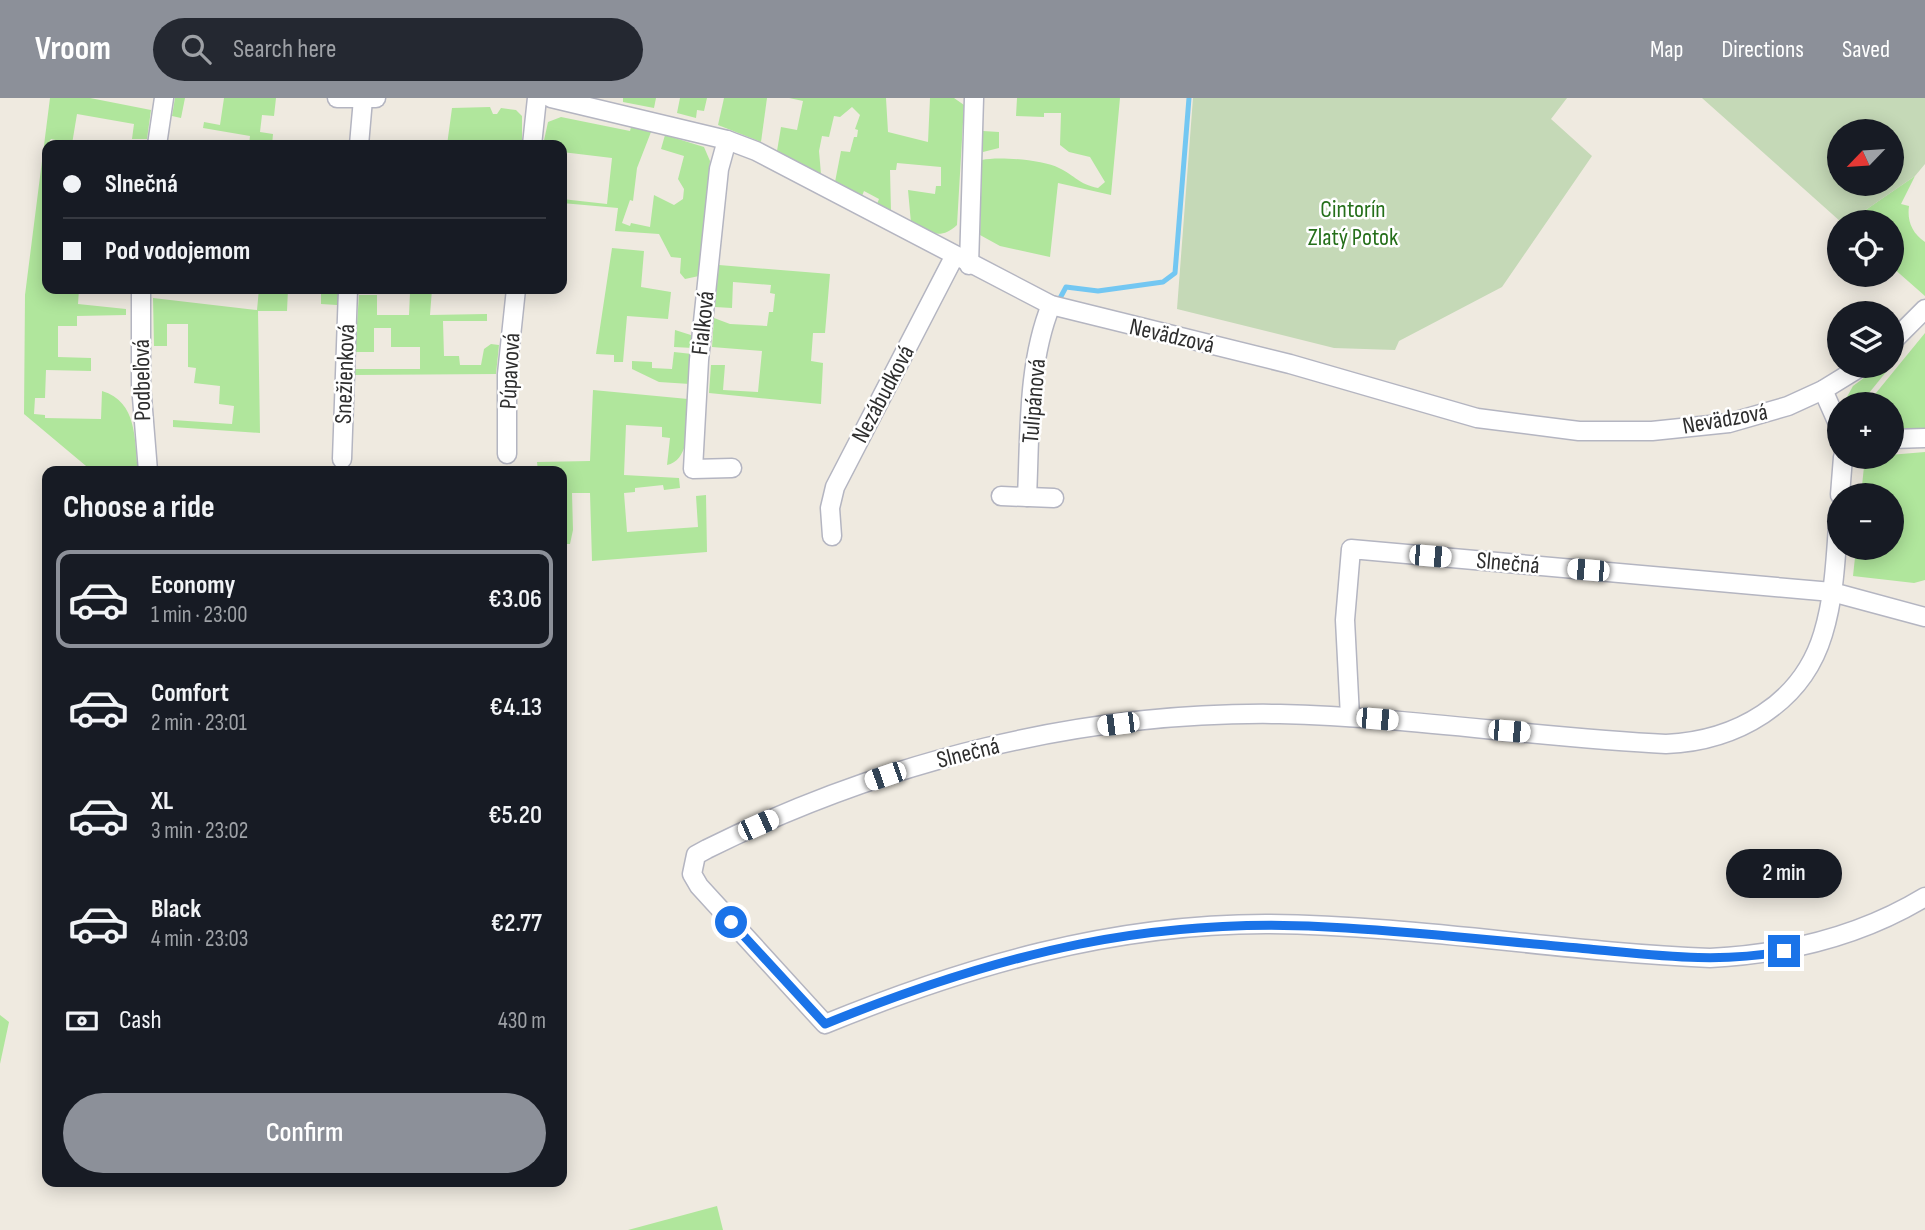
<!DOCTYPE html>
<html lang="en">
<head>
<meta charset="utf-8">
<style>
  body { margin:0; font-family:"Sofia Sans Condensed",sans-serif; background:#242831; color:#f1f3f6; height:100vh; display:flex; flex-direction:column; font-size:26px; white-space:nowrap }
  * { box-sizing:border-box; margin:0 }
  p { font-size:23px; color:#9ea1a6 }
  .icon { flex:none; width:38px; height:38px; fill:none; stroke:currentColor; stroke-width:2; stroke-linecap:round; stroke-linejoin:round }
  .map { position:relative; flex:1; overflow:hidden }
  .drawer { position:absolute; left:42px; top:368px; width:525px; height:721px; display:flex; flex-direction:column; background:#171b24; border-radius:14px; box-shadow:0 4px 18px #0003 }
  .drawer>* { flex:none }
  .top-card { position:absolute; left:42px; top:42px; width:525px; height:154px; border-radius:14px; box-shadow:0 4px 18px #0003; display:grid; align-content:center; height:154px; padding:0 21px; background:#171b24 }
  .needle { width:46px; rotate:245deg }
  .tools { position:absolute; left:1827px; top:21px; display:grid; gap:14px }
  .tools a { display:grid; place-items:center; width:77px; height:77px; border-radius:50%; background:#171b24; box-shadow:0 4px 18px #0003; font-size:35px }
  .end { position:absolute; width:32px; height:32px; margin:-16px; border:9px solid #1a73e8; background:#fff; box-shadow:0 0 0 4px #fff }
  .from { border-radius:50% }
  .bubble { position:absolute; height:49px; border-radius:24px; background:#171b24; box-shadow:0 4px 18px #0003; font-size:23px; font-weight:600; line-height:49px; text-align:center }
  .car { position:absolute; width:21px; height:42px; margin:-21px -10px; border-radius:9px; box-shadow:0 0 5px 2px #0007; background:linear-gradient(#fff 24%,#345 0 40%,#fff 0 76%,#345 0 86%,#fff 0) }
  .top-card b { display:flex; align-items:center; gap:24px; height:66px; font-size:26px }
  .top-card b+b { border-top:2px solid #363941 }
  .top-card i { width:18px; height:18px; background:#f1f3f6 }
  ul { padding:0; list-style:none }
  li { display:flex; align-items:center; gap:21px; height:98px; margin:0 14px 10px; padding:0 7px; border:4px solid transparent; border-radius:14px }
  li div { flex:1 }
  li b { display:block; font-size:26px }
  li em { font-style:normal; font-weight:600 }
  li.on { border-color:#8c9099 }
  li>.icon { width:63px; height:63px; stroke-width:1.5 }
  h2 { padding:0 21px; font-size:32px; line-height:84px }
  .pay { display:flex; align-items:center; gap:18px; height:77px; padding:0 21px; font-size:26px }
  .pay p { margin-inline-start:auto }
  .button { display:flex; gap:14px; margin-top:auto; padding:14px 21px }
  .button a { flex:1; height:80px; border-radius:42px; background:#8c9099; color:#fff; font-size:28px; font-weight:600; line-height:80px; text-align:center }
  header { display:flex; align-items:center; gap:42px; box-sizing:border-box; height:98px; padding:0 35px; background:#8c9099; color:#fff }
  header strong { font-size:33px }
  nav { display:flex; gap:38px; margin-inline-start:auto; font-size:24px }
  .search { width:490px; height:63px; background:#242831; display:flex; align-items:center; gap:18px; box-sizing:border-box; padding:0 24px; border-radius:38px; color:#9ea1a6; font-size:26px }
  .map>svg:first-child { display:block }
</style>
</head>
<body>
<header>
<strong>Vroom</strong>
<div class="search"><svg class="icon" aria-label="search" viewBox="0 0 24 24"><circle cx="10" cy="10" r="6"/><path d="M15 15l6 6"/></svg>Search here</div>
<nav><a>Map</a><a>Directions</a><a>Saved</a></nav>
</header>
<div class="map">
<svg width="1925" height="1132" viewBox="0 0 1925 1132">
  <rect width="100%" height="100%" fill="#efeae0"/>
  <!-- green -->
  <g fill="#b0e69c">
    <path d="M50 0H90L151 12 147 41H132L134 26 77 16 72 46 78 47 51 41 47 47 44 84 47 85V191H79L78 206 126 211V217L77 218V228H58V259L91 260V273L46 272 45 300H35L34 316 45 317V320L101 321 102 293C138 304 134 341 138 373H92L24 316 25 197Z"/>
    <polygon points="175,0 185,0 181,20 172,18"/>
    <polygon points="224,0 276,0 274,18 262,17 260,34 273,36 272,47 249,47 250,38 203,30 204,24 220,27"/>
    <polygon points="623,0 656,0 654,10 623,4"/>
    <polygon points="680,0 707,0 704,13 697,12 696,20 677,15"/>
    <polygon points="724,0 767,0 761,44 718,27"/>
    <path d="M789 0H886L888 34 928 44 930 0H954L964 7 957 127C940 143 929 134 911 125L908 92 935 96 936 88H941V69L897 65 896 72H890L891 114 877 106 879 101 864 93 862 98 835 84 841 53 850 54 854 39H857L858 32 855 31 860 17 852 9 840 19 834 18 829 39 822 38 819 53 821 76 777 53 781 29 797 32 803 3Z"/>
    <path d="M1017 0H1120L1111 97 1058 85 1050 159 1000 148 980 137 982 62C998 58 1043 62 1059 70 1076 78 1078 86 1098 90L1105 84 1090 59 1069 54 1060 47 1061 15H1044V19L1016 18Z"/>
    <polygon points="490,9 493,16 497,16 501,10 516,12 522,18 522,47 447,47 452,10"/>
    <polygon points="561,19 630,33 631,29 651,34 637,70 633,103 630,102 622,125 630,128 631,125 650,129 654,97 674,107 683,101 684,91 678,81 684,58 661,51 665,37 704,49 710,63 699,178 685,181 680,175 681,160 671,159 659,136 615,133 618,110 562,105 562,101 607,106 612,60 562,54 562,47 543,47 548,24"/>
    <polygon points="983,33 999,34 999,50 983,54"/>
    <path d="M1915 78 1901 106 1909 108C1907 123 1912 135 1925 144V198L1892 169V124H1848Z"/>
    <polygon points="612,150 644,153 641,189 671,194 668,221 627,218 623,264 614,264 614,257 596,256"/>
    <polygon points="719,167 830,176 825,235 813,235 811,263 823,265 821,306 709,295 711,267 725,267 723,292 758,294 762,253 712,249 714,220 730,226 767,228 769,214 773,214 775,196 770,195 771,187 733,184 732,210 715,209"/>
    <polygon points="259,191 288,191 287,213 258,213 260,335 173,329 173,322 232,326 234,308 219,306 220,288 194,285 196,270 188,269 188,226 167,226 167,248 154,248 153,200 257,212"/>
    <polygon points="321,191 338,191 337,207 321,206"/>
    <polygon points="416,191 432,191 430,217 487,216 487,223 443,223 444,258 459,258 460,267 481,267 484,251 491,246 499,247 496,276 354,277 354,271 420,271 420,249 391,249 391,230 374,230 374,254 355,254 359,197 377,197 377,217 409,217 410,194 416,194"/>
    <polygon points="675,232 694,238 693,250 674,249"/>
    <polygon points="1925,235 1925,331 1892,332 1892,306 1867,306"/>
    <polygon points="674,254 692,256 690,286 659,284 632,271 632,263 652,264 652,270 672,271"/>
    <polygon points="1880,268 1891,268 1860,306 1843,306 1853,288"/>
    <path d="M593 292 688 301C687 321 692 362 667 367L670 340 662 339V329L626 327 624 377 679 380 680 390 664 392 663 387 635 390V394L624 395 627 434 698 429 696 398 706 397 707 454 592 463 590 395H572L573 432 570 446H562V373H538L537 364 590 363Z"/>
    <polygon points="1925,354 1925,482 1914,485 1853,478 1856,450 1892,450 1892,397 1861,397 1865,359"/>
    <polygon points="426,369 426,373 374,373 374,370"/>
    <polygon points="0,917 9,924 0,966"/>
    <polygon points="717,1108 723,1132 628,1132"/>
  </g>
  <!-- cemetery -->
  <g fill="#c5d9b7" fill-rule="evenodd">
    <polygon points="1193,0 1567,0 1551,21 1592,58 1502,189 1399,243 1395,252 1334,250 1177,211"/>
    <path d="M1702 0H1925V66L1915 78 1848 124H1841ZM1839 33H1892V86H1839Z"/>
  </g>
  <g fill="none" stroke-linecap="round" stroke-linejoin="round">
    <!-- stream -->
    <polyline stroke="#73c7f2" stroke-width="5" points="1059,202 1066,189 1098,193 1163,184 1175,175 1189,0"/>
    <!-- minor casing -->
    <g stroke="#b4b5c1" stroke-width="21">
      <g id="minor">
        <polyline points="337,0 376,0"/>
        <polyline points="551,0 727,42 756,53 1051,207 1290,266 1477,320 1579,333 1652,333 1729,325 1788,308 1823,292 1862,268"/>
        <polyline points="727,42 719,71 699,262 693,371 732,370"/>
        <polyline points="157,47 164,0"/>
        <polyline points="359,47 363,1"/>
        <polyline points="532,47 537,0"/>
        <polyline points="969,167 974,0"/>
        <polyline points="141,191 141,287 148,373"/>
        <polyline points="1892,244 1925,211"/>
        <polyline points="1823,292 1839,328"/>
        <polyline points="1892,341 1925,340"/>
        <polyline points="507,356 507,276 516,191"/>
        <polyline points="342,361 348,191"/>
        <polyline points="1840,397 1843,359"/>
        <polyline points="1001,398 1054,400"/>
        <path d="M1027 399C1030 337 1027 266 1051 207"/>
        <path d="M1839 413C1836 454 1835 497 1823 536 1802 606 1736 643 1666 646 1538 640 1410 619 1280 616 1083 613 884 663 707 751L696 757 692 776 699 788 825 926C967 868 1111 826 1266 826 1415 827 1562 854 1710 860 1787 856 1859 839 1925 799"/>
        <polyline points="832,438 830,410 835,389 954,159"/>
        <polyline points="1350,619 1345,522 1351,451 1832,494 1925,519"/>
      </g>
    </g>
    <!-- minor -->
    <use href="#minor" stroke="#fff" stroke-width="18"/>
  </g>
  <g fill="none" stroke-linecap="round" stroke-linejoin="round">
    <!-- route -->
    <path stroke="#1a73e8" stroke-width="9" d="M731 824 825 926C1001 855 1154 816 1346 830 1427 835 1508 844 1589 851 1654 857 1719 866 1784 853"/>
  </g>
  <g text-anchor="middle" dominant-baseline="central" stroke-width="5" stroke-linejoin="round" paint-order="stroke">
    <!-- park labels -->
    <g font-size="24" fill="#256f1a" stroke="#fff">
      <text x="1353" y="111">Cintorín<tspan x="1353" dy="28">Zlatý Potok</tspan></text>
    </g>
    <!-- street labels -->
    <g font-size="24" fill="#2e2e2e" stroke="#fff">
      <text transform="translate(703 225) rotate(-84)">Fialková</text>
      <text transform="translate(1172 238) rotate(13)">Nevädzová</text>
      <text transform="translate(510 273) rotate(-87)">Púpavová</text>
      <text transform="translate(345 276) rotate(-88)">Snežienková</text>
      <text transform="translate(142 282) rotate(-91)">Podbeľová</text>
      <text transform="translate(883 296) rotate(-62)">Nezábudková</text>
      <text transform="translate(1034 303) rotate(-85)">Tulipánová</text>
      <text transform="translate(1725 321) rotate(-10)">Nevädzová</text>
      <text transform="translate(1508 465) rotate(5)">Slnečná</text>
      <text transform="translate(968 655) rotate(-14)">Slnečná</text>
    </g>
  </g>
</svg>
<div class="tools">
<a><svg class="needle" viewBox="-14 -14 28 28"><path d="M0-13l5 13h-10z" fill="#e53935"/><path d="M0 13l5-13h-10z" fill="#9ea1a6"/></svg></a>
<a><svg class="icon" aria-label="locate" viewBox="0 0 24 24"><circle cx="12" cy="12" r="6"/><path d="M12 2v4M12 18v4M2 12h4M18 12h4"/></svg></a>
<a><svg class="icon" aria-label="layers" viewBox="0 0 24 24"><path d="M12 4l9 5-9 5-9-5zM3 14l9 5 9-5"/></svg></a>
<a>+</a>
<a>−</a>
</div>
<i class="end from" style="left:731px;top:824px"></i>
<i class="end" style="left:1784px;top:853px"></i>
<div class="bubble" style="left:1726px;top:751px;width:116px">2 min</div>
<i class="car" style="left:1430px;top:458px;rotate:95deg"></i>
<i class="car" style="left:1588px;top:472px;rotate:275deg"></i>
<i class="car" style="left:1377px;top:621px;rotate:95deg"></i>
<i class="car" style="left:1118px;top:626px;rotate:263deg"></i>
<i class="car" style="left:1509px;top:633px;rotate:95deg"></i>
<i class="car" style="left:885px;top:678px;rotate:251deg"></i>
<i class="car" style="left:758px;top:727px;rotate:66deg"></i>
<div class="top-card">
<b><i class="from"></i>Slnečná</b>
<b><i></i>Pod vodojemom</b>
</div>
<section class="drawer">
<h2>Choose a ride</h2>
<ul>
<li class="on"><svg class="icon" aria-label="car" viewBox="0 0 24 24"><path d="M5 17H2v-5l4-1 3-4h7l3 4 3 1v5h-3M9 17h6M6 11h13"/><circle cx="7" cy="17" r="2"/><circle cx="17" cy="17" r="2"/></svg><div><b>Economy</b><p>1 min · 23:00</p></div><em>€3.06</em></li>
<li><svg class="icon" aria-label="car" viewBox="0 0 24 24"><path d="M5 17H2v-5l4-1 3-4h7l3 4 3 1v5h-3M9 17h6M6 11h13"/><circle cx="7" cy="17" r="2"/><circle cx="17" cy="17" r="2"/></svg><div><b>Comfort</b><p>2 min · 23:01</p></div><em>€4.13</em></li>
<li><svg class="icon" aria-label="car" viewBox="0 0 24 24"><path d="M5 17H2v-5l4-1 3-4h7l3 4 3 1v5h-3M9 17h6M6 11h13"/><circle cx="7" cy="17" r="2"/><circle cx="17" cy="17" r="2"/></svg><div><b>XL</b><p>3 min · 23:02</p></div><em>€5.20</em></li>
<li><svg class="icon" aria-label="car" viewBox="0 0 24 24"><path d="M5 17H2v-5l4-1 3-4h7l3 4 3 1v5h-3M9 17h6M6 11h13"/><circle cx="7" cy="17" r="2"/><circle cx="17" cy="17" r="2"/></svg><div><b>Black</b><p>4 min · 23:03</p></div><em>€2.77</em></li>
</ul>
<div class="pay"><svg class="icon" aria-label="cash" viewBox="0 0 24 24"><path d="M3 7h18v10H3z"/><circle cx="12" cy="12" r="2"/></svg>Cash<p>430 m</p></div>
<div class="button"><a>Confirm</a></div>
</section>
</div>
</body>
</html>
